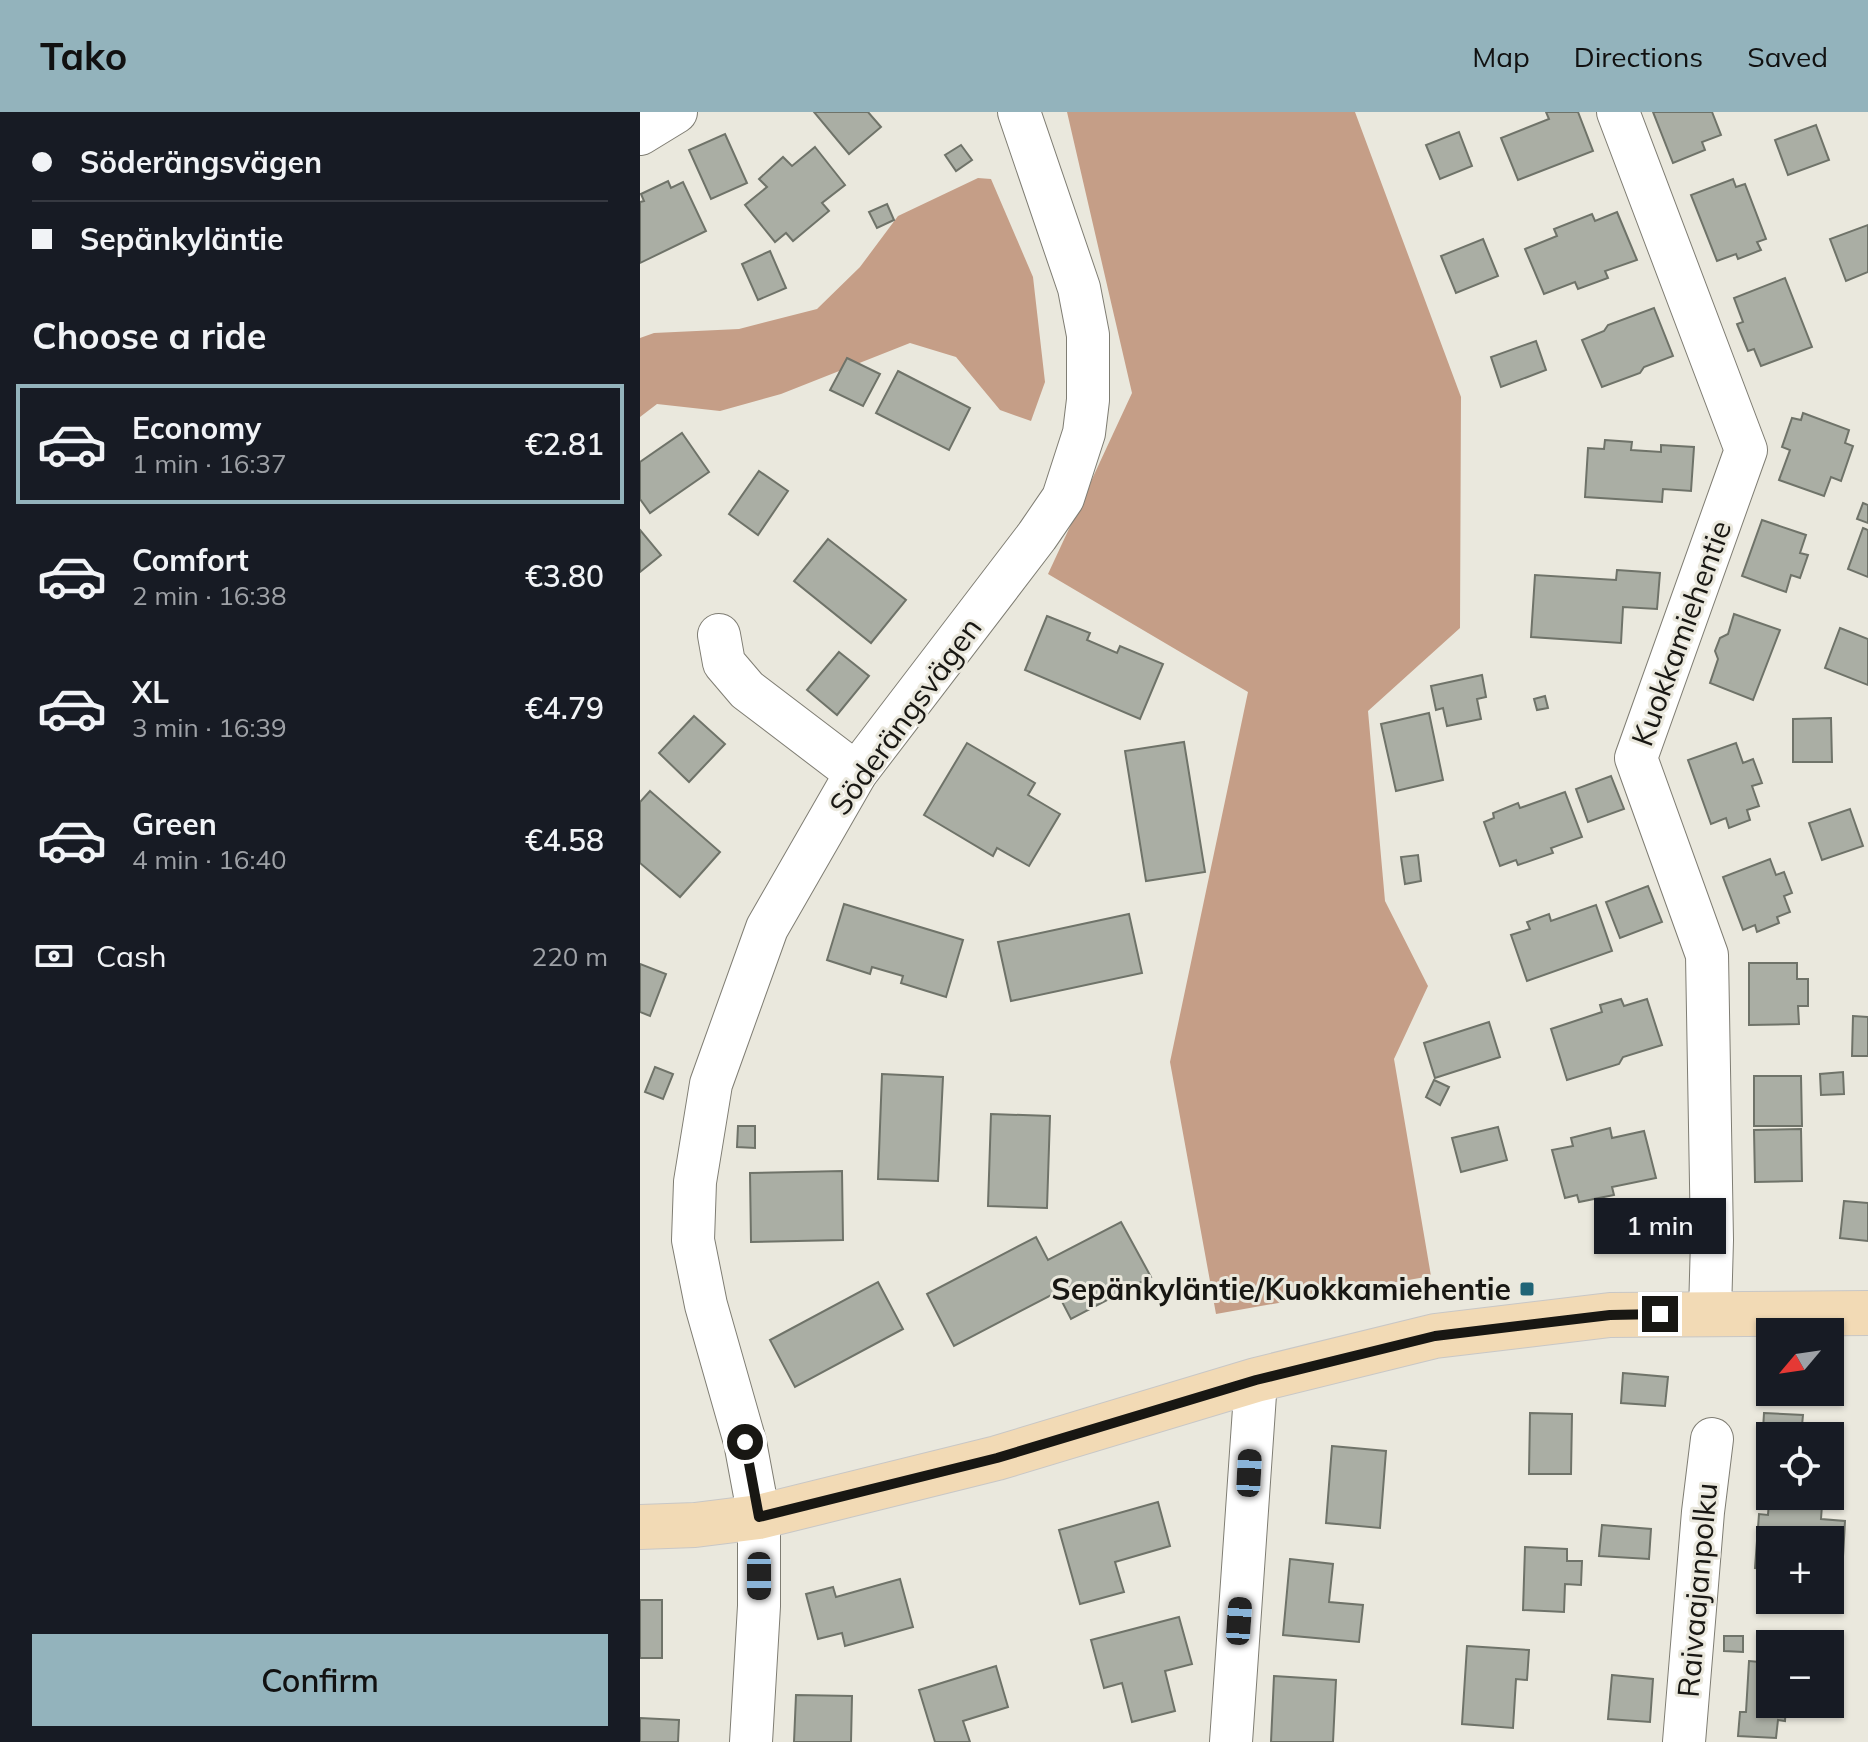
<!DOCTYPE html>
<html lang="en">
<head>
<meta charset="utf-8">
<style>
  body { margin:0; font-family:Mulish,sans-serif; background:#242831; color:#f1f3f6; height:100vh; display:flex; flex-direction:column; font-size:30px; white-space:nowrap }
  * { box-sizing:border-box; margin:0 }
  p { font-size:26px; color:#9ea1a6 }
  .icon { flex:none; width:44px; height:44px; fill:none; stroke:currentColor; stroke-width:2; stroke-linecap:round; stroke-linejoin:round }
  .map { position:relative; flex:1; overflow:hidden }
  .details { display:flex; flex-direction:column; background:#171b24; width:640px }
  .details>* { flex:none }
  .hud { display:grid; align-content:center; height:176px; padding:0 32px; background:#171b24 }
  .needle { width:52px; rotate:241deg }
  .tools { position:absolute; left:1116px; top:1206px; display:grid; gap:16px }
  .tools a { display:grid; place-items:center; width:88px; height:88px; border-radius:0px; background:#171b24; box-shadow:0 2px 6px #0004; font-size:40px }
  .end { position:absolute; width:36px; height:36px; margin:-18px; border:10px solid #181713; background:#fff; box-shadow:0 0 0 4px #fff }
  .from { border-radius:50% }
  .bubble { position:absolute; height:56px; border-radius:0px; background:#171b24; box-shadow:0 2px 6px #0004; font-size:26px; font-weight:600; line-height:56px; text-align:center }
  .car { position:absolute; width:24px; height:48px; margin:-24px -12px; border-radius:10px; box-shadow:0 0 6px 2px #0007; background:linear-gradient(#222 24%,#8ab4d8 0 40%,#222 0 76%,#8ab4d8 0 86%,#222 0) }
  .hud b { display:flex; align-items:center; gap:28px; height:76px; font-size:30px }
  .hud b+b { border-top:2px solid #363941 }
  .hud i { width:20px; height:20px; background:#f1f3f6 }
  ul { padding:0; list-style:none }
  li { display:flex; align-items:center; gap:24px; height:120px; margin:0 16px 12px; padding:0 16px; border:4px solid transparent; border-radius:0px }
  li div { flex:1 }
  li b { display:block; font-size:30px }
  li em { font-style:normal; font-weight:600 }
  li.active { border-color:#93b3bc }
  li>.icon { width:72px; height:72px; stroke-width:1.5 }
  h2 { padding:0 32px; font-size:36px; line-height:96px }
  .pay { display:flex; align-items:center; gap:20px; height:88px; padding:0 32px; font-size:30px }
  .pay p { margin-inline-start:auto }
  .button { display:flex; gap:16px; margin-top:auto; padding:16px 32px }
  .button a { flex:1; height:92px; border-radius:0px; background:#93b3bc; color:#111; font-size:32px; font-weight:600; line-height:92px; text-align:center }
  header { display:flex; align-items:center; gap:48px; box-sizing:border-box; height:112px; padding:0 40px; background:#93b3bc; color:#111 }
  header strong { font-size:38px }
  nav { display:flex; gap:44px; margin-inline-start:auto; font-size:28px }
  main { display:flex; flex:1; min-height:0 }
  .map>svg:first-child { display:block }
</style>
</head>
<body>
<header>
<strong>Tako</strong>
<nav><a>Map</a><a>Directions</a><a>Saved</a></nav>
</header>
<main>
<section class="details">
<div class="hud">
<b><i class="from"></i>Söderängsvägen</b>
<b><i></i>Sepänkyläntie</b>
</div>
<h2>Choose a ride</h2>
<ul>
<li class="active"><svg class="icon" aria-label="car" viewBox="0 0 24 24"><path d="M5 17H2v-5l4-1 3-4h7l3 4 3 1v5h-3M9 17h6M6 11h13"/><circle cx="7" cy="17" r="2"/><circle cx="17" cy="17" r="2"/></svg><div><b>Economy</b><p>1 min · 16:37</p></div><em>€2.81</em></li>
<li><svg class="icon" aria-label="car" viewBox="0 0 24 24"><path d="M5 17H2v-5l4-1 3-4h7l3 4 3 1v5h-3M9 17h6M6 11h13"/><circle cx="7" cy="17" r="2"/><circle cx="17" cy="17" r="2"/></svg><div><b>Comfort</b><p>2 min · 16:38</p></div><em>€3.80</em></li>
<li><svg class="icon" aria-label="car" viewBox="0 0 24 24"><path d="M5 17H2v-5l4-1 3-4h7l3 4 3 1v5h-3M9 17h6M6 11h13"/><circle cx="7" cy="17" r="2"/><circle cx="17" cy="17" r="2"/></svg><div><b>XL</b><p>3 min · 16:39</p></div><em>€4.79</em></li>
<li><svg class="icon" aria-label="car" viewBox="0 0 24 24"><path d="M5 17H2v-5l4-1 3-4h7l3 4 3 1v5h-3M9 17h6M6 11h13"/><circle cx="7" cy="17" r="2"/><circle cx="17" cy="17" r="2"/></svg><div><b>Green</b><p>4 min · 16:40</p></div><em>€4.58</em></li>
</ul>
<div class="pay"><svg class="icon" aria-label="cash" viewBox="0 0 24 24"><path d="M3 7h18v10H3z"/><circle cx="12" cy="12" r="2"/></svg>Cash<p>220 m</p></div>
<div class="button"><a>Confirm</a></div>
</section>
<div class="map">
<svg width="1228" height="1630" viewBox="0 0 1228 1630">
  <rect width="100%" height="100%" fill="#eae8dd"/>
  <!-- forest -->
  <g fill="#c59e87">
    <polygon points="427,0 715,0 821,285 820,516 728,599 745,789 788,874 754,947 791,1164 576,1202 530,950 608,580 408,462 492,281"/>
    <polygon points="338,66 351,67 393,165 405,270 391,309 360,298 316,245 270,231 141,282 80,299 17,292 0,305 0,226 14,221 99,217 177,197 220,155 258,104"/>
  </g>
  <!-- building -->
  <g fill="#aaaea4" stroke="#6f7369" stroke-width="2">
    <polygon points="174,0 228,0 241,15 209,42"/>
    <polygon points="906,0 938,0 953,39 878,68 861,26 909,7"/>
    <polygon points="1013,0 1072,0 1081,23 1062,30 1065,38 1033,51"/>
    <polygon points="1176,13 1189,48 1148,63 1135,28"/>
    <polygon points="819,20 832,54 800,67 786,33"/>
    <polygon points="85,22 107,71 71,87 49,38"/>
    <polygon points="321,33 332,48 316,59 305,43"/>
    <polygon points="175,35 205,73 182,91 189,99 153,129 146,121 135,130 105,93 127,75 119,67 143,45 152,54"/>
    <polygon points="1093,67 1096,75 1105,72 1126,127 1117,130 1121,138 1098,147 1096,142 1077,149 1051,83"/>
    <polygon points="28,69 31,76 43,70 66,119 0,151 0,90 4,89 1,82"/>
    <polygon points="247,92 254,108 237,116 229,100"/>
    <polygon points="977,100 997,148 965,159 968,166 938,177 935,170 904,182 885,137 917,124 914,117 952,102 955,109"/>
    <polygon points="1228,113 1228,160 1206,169 1190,127"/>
    <polygon points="843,127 858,164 816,181 801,144"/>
    <polygon points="130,139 146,176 118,188 102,152"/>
    <polygon points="1145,166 1172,235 1121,254 1114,237 1108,239 1097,212 1103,210 1094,186"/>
    <polygon points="1014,196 1033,244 1004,255 1000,261 962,275 942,228 964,219 968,213"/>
    <polygon points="896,229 906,258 861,275 851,245"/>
    <polygon points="207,246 240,262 223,294 190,278"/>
    <polygon points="258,259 330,296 309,338 236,301"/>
    <polygon points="1163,301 1209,318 1205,331 1213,334 1201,369 1191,365 1184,384 1139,368 1150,338 1142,335 1152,306 1161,308"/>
    <polygon points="42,321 69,360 10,401 0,387 0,350"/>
    <polygon points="965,328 992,330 991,338 1021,340 1021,333 1054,335 1051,379 1023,377 1022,390 945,385 948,336 964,337"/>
    <polygon points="119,359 148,379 118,423 89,402"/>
    <polygon points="1223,391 1228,393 1228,411 1217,407"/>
    <polygon points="1122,408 1166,423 1160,441 1168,443 1160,466 1151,463 1146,480 1102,464"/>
    <polygon points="1223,416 1228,418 1228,465 1208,457"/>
    <polygon points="0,418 21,443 0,460"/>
    <polygon points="188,427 266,488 231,531 154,469"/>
    <polygon points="977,458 1020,461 1017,497 983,495 981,531 891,525 895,463 976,468"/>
    <polygon points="1094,502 1140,518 1113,588 1070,571 1078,547 1075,539 1080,526 1088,522"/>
    <polygon points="407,504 450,521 447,528 477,541 480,534 523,552 500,607 385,558"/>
    <polygon points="1200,516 1228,527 1228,573 1185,556"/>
    <polygon points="199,540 229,564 197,603 167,578"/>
    <polygon points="842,563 846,585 837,587 841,607 807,614 803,596 796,598 791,574"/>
    <polygon points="905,584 908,596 897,598 894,587"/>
    <polygon points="789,601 803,668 756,679 741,612"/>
    <polygon points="54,604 85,632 49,670 19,641"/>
    <polygon points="1191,606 1192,650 1153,650 1153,607"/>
    <polygon points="544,630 565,760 506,769 485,639"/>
    <polygon points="327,631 395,671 388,683 420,702 389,754 357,736 353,744 284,703"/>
    <polygon points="1096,631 1103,651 1113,647 1122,671 1112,674 1119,694 1107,698 1110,708 1089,716 1086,706 1071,712 1048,648"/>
    <polygon points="971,664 984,697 948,710 936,677"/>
    <polygon points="10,679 80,740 40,785 0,751 0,690"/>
    <polygon points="925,680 942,725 911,736 913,741 878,753 876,748 860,754 844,710 854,706 853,701 878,691 880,696"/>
    <polygon points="1210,697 1223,734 1182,748 1169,711"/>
    <polygon points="778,743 781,769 765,772 761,745"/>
    <polygon points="1130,747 1136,763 1144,760 1152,781 1144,784 1150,800 1137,805 1139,811 1117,820 1115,813 1103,818 1083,765"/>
    <polygon points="1008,774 1022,810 980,826 966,790"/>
    <polygon points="204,792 323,828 306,885 261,871 263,864 232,855 230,862 187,848"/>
    <polygon points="956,793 972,839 887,869 871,823 890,817 887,810 909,802 911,809"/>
    <polygon points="489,802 502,861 371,889 358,830"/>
    <polygon points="1109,851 1157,851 1157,867 1168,867 1168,894 1158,894 1159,912 1109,913"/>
    <polygon points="0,852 26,862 10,904 0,900"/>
    <polygon points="981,887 984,894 1007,887 1022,933 983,945 979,952 927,968 911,917 962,900 960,893"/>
    <polygon points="1213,904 1228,905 1228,944 1212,944"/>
    <polygon points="849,910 860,945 795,966 784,931"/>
    <polygon points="15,955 33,962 23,987 5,980"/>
    <polygon points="1203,960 1204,982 1181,983 1180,962"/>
    <polygon points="242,962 303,965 298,1069 238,1067"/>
    <polygon points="1114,964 1161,964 1162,1014 1114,1014"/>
    <polygon points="794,968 809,975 800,993 786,985"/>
    <polygon points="351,1002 410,1004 407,1096 348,1094"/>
    <polygon points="98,1014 115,1014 115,1036 97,1035"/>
    <polygon points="858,1015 867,1048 821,1060 812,1026"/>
    <polygon points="970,1016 972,1026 1004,1019 1016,1066 972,1075 974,1083 939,1090 937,1083 925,1086 912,1038 933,1034 931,1026"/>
    <polygon points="1161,1017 1162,1069 1115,1070 1114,1018"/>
    <polygon points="202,1059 203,1128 111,1130 110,1061"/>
    <polygon points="1204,1089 1228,1091 1228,1129 1200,1126"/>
    <polygon points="481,1110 511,1165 431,1207 417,1180 314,1234 287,1182 396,1125 408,1148"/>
    <polygon points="238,1170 263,1217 155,1275 130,1228"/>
    <polygon points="983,1261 1028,1265 1025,1294 981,1291"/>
    <polygon points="890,1301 932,1302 931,1362 889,1362"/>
    <polygon points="1124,1301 1163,1303 1161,1324 1130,1324 1130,1352 1121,1351"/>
    <polygon points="692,1334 746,1339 740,1416 686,1411"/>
    <polygon points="1129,1389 1182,1393 1181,1407 1205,1409 1202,1462 1190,1461 1190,1428 1130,1428 1130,1457 1115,1456 1119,1402 1128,1403"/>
    <polygon points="518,1390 530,1434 475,1450 484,1480 440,1492 419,1418"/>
    <polygon points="962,1413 1011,1417 1009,1447 959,1444"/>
    <polygon points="885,1435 927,1437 927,1449 942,1449 941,1473 925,1472 924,1500 883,1498"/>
    <polygon points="650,1447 693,1452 689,1490 723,1493 719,1530 643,1523"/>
    <polygon points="260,1467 273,1515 205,1534 202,1521 178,1527 166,1482 193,1475 196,1485"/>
    <rect x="0" y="1488" width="22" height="58"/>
    <polygon points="539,1505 552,1552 525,1559 535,1599 492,1610 482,1571 464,1576 451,1528"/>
    <polygon points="1084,1524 1103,1524 1103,1540 1084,1539"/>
    <polygon points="827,1534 889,1538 887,1568 876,1567 873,1616 822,1612"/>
    <polygon points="1109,1549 1130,1551 1130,1592 1146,1592 1145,1609 1138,1608 1136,1626 1098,1624 1100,1600 1106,1600"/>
    <polygon points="356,1554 368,1595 323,1609 330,1630 295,1630 279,1578"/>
    <polygon points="972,1563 1013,1567 1010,1610 968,1607"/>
    <polygon points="634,1564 696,1568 693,1630 631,1630"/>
    <polygon points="156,1583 212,1584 211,1630 154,1630"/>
    <polygon points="0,1606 39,1608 38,1630 0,1630"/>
  </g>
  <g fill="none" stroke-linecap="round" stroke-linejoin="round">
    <!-- minor casing -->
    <g stroke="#7f7d73" stroke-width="44">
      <g id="minor">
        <polyline points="978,0 1106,338 996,646 1067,843 1072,1128 1070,1200"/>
        <polyline points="0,22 36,0"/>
        <polyline points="79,523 84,551 107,578 216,661"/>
        <polyline points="111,1630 119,1494 119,1405 105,1330 66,1193 53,1128 55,1070 71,972 127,816 216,661 397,424 423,386 444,321 448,288 448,223 439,176 379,0"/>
        <polyline points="591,1630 616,1268"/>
        <polyline points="1044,1630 1063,1400 1072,1327"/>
      </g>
    </g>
    <!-- major casing -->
    <g stroke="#c8c7c6" stroke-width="46">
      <polyline id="major" points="0,1415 55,1413 119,1405 357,1346 616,1268 795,1224 970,1203 1228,1201"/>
    </g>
    <!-- minor -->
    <use href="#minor" stroke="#fff" stroke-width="42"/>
    <!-- major -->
    <use href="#major" stroke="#f2dab5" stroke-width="44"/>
  </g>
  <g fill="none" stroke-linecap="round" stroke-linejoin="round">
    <!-- route -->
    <polyline stroke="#181713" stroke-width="10" points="105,1330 119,1405 357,1346 616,1268 795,1224 970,1203 1020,1202"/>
  </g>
  <!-- markers -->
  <rect fill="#206476" stroke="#eae8dd" stroke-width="3" x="879" y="1169" width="16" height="16" rx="4"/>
  <g text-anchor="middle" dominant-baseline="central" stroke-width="6" stroke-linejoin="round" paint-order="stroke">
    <!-- street labels -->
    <g font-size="30" fill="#181713" stroke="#eae8dd">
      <text transform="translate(1041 521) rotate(-70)">Kuokkamiehentie</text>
      <text transform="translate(265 604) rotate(-54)">Söderängsvägen</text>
      <text transform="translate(1057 1478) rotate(-85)">Raivaajanpolku</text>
    </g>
    <!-- poi labels -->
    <g font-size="30" font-weight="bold" fill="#181713" stroke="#eae8dd" text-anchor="end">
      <text x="871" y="1177">Sepänkyläntie/Kuokkamiehentie</text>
    </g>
  </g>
</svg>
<div class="tools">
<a><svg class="needle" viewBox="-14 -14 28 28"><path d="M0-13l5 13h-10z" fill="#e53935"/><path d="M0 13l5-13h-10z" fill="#9ea1a6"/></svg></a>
<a><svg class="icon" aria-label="locate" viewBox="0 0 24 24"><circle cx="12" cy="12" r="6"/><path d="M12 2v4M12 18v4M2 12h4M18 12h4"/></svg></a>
<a>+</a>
<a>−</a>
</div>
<i class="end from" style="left:105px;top:1330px"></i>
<i class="end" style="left:1020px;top:1202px"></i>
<div class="bubble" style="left:954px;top:1086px;width:132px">1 min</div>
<i class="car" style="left:609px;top:1361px;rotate:3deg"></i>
<i class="car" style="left:119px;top:1464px;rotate:180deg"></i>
<i class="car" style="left:599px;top:1509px;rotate:4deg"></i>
</div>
</main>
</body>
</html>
